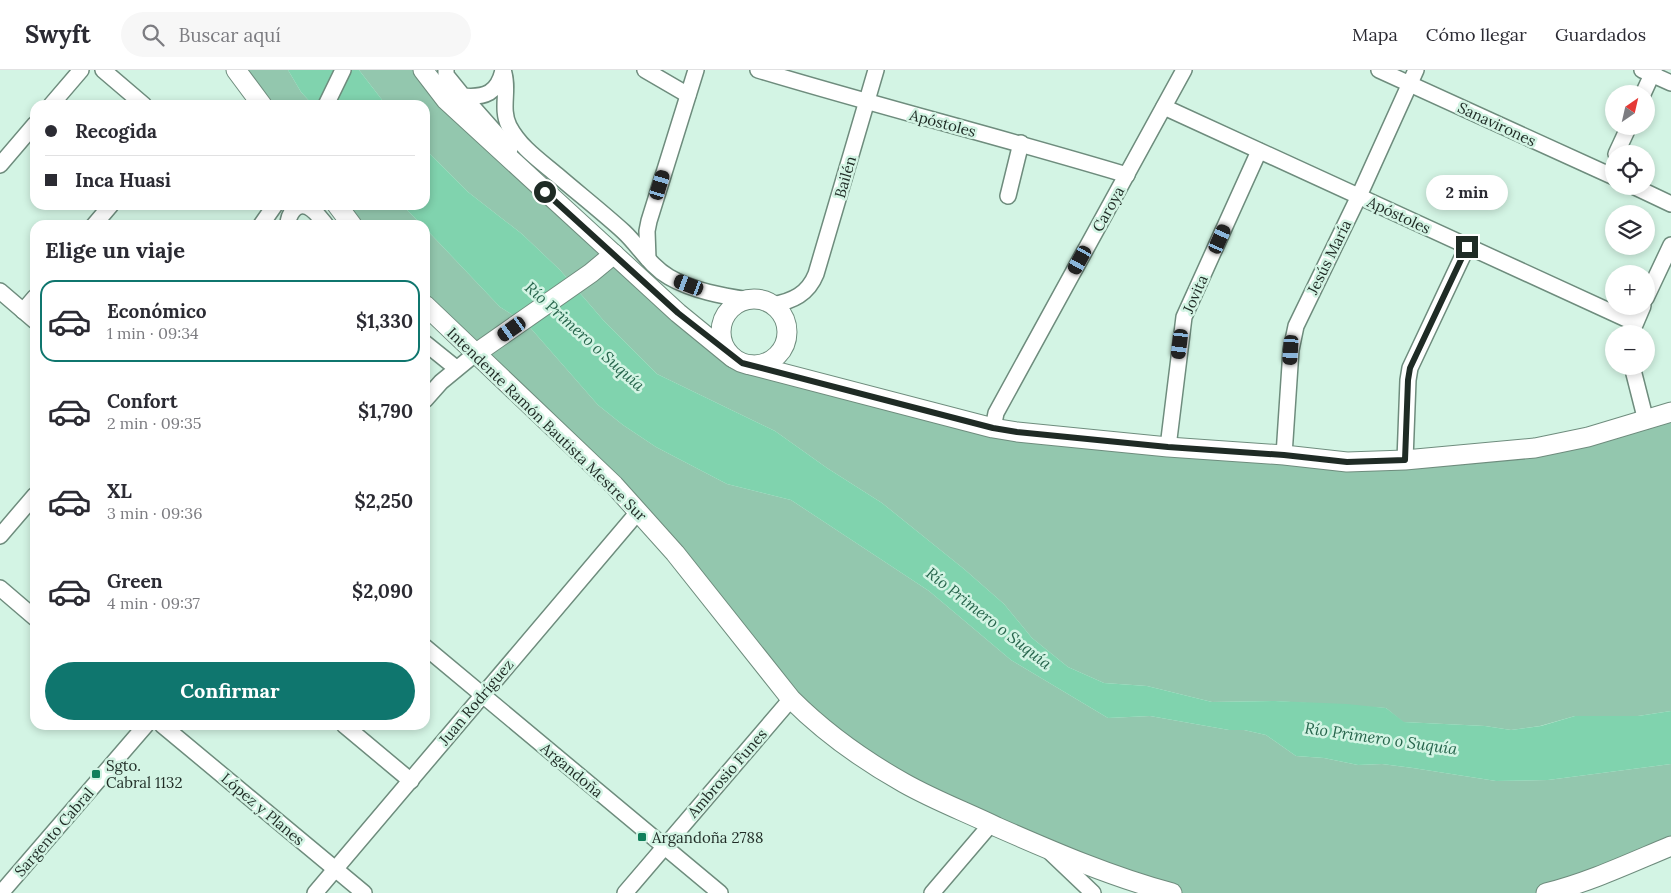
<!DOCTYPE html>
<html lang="es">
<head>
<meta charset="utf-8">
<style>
  body { margin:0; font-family:Lora,serif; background:#f7f7f7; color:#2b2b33; height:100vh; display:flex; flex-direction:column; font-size:19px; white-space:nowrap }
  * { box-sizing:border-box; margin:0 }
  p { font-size:16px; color:#7c7c81 }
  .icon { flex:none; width:28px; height:28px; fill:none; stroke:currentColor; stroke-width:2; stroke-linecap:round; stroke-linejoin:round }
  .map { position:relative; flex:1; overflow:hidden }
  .panel { position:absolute; left:30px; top:150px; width:400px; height:510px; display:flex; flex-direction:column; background:#fff; border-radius:15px; box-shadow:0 2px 8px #0003 }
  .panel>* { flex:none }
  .top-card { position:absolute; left:30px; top:30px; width:400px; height:110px; border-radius:15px; box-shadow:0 2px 8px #0003; display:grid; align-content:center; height:110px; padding:0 15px; background:#fff }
  .needle { width:32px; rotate:34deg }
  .buttons { position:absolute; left:1605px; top:15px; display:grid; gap:10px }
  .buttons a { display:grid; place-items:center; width:50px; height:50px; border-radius:50%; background:#fff; box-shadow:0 2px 8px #0003; font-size:25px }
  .end { position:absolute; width:22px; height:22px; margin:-11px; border:6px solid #1f2b25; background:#fff; box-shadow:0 0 0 2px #fff }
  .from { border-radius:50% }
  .bubble { position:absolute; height:35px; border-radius:18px; background:#fff; box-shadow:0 2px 8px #0003; font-size:16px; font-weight:800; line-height:35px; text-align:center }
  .car { position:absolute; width:15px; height:30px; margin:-15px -8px; border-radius:6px; box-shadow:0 0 4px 1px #0007; background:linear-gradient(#222 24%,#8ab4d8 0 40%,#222 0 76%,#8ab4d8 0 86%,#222 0) }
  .top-card b { display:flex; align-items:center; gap:18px; height:48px; font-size:19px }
  .top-card b+b { border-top:1px solid #e1e1e2 }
  .top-card i { width:12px; height:12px; background:#2b2b33 }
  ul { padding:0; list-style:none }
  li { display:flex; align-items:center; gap:15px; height:82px; margin:0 10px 8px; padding:0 5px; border:2px solid transparent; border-radius:15px }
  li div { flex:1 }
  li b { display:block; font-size:19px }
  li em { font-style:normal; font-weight:800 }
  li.current { border-color:#0f766e }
  li>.icon { width:45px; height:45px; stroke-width:1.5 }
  h2 { padding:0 15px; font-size:22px; line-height:60px }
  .button { display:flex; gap:10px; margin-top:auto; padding:10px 15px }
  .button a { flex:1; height:58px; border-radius:30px; background:#0f766e; color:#fff; font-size:20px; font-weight:800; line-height:58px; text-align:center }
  header { display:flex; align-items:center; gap:30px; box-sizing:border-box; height:70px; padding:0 25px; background:#fff; border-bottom:1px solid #e1e1e2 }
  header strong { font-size:24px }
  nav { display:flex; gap:28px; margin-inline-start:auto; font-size:18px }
  .search { width:350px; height:45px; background:#f7f7f7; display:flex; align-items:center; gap:12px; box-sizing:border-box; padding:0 18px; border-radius:28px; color:#7c7c81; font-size:19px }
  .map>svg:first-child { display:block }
</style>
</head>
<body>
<header>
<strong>Swyft</strong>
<div class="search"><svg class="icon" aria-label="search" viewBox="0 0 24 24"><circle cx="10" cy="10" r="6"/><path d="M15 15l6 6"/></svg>Buscar aquí</div>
<nav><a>Mapa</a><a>Cómo llegar</a><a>Guardados</a></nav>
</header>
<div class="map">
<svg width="1671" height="823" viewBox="0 0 1671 823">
  <rect width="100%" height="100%" fill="#d3f4e4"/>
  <!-- green -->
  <g fill="#93c7ae">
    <polygon points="236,0 288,0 301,22 313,35 262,35"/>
    <polygon points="359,0 423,0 727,281 751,295 993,358 1168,377 1446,386 1671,342 1671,641 1638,646 1575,646 1540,656 1511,660 1485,656 1403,652 1386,638 1275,631 1212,632 1147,616 1104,613 1068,597 1032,568 1004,534 964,499 882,433 827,398 775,361 657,304 604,251 560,200 522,164 468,122 425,79 425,35 386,35"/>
    <polygon points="337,135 402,135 422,155 352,155"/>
    <polygon points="425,158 500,237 527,254 598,335 623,355 656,377 727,414 791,430 929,521 1011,590 1108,648 1150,646 1229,660 1244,660 1266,665 1296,686 1324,688 1358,695 1382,694 1413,698 1496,711 1548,710 1671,694 1671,776 1546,823 1172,823 945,733 820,656 675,483 425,235"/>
  </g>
  <!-- water -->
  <g fill="#80d3ae">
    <polygon points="288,0 359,0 386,35 313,35 301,22"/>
    <polygon points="425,79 468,122 522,164 560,200 604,251 657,304 775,361 827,398 882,433 964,499 1004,534 1032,568 1068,597 1104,613 1147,616 1212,632 1275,631 1347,634 1386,638 1404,652 1485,656 1511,660 1541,656 1575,646 1638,646 1671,641 1671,694 1548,710 1496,711 1413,698 1382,694 1358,695 1324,688 1296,686 1266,665 1244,660 1229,660 1150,646 1108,648 1011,590 929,521 791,430 727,414 656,377 623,355 598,335 527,254 500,237 425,158 425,155 422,155 402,135 425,135"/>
  </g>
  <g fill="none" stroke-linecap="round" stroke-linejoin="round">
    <!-- minor casing -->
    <g stroke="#6e8c7d" stroke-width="18">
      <g id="minor">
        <polyline points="103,0 144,35"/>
        <path d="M446 0V5L463 26C485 28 498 23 503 0"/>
        <path d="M503 0C510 19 500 38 509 56 520 77 539 90 557 105 579 124 602 142 624 162 639 176 650 196 669 207 693 221 723 226 749 230"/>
        <polyline points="645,0 688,25"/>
        <path d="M758 0C881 37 1004 68 1127 105"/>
        <polyline points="1379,0 1614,107"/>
        <polyline points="1642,0 1671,13"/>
        <polyline points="1643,24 1654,0"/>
        <polyline points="463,26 510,79"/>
        <polyline points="51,35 81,0"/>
        <polyline points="326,35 343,0"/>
        <polyline points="1164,37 1635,253"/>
        <polyline points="1616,84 1629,56"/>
        <polyline points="0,95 35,54"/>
        <polyline points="1633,116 1671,134"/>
        <polyline points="1008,126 1021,73"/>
        <polyline points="94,155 111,135"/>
        <polyline points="261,155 275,135"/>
        <path d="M288 155C288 145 296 131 308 137 315 140 321 149 326 155"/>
        <polyline points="648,189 647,161 649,151 696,0"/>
        <polyline points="0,221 35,251"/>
        <polyline points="1646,228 1671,175"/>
        <path d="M772 235C793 231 808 224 816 204L876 0"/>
        <polyline points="23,241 35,227"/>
        <polyline points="1631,264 1643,236"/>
        <polyline points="425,273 456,298"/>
        <polyline points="1632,296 1646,351"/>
        <polyline points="425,330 441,312 475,284"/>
        <polyline points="993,358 996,343 1184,0"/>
        <polyline points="1168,377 1184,247 1259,81"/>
        <polyline points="1284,385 1291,280 1296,256 1359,126 1416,0"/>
        <polyline points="1405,390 1408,310 1410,298 1467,177"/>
        <polyline points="0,466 35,425"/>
        <polyline points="0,518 35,548"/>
        <polyline points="425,577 720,823"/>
        <polyline points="162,655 364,823"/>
        <polyline points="344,655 411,711"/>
        <polyline points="1051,783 1093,823"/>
        <polyline points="1,823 146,655"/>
        <polyline points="315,823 638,442"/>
        <polyline points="625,823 791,629"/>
        <polyline points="932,823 991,754"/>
      </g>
    </g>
    <!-- major casing -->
    <g stroke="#6e8c7d" stroke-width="21">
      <g id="major">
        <polyline points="236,0 262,35"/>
        <polyline points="423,0 446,30 678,243 733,288"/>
        <polyline points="337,135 352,155"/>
        <circle cx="754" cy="262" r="33"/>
        <path d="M425 235 614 415 675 483 791 629C824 662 863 690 904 713 934 730 966 742 997 757 1054 782 1112 807 1172 823"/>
        <polyline points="475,284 591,203 614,184"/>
        <polyline points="751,295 993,358 1017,362 1168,377 1284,385 1347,392 1405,390 1535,378 1588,367 1671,342"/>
        <path d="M1546 823C1590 812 1630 793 1671 776"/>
      </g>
    </g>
    <!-- minor -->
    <use href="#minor" stroke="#fff" stroke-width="15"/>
    <!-- major -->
    <use href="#major" stroke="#fff" stroke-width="19"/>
  </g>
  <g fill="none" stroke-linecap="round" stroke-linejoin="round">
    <!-- route -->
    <polyline stroke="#1f2b25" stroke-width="6" points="545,122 678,243 742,293 993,358 1017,362 1168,377 1284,385 1347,392 1405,390 1408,310 1410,298 1467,177"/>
  </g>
  <!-- markers -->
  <g fill="#117f5b" stroke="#d3f4e4" stroke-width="2">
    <rect x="91" y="699" width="10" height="10" rx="2.5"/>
    <rect x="637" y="762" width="10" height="10" rx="2.5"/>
  </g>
  <g text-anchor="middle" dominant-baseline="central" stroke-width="5" stroke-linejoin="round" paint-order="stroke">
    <!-- street labels -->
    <g font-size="15" fill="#1f2b25" stroke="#d3f4e4">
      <text transform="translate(943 53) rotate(15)">Apóstoles</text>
      <text transform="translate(1497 54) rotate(25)">Sanavirones</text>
      <text transform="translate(845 107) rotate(-74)">Bailén</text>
      <text transform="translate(1108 139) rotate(-61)">Caroya</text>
      <text transform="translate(1399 145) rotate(25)">Apóstoles</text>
      <text transform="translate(1329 187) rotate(-64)">Jesús María</text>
      <text transform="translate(1195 224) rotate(-66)">Jovita</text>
      <text transform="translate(547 354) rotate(44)">Intendente Ramón Bautista Mestre Sur</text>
      <text transform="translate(476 632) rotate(-50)">Juan Rodríguez</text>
      <text transform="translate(572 700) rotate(40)">Argandoña</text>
      <text transform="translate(727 703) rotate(-49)">Ambrosio Funes</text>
      <text transform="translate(263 739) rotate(40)">López y Planes</text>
      <text transform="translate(54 762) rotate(-49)">Sargento Cabral</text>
    </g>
    <!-- poi labels -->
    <g font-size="15" fill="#1f2b25" stroke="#d3f4e4" text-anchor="start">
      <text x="106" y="695">Sgto.<tspan x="106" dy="17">Cabral 1132</tspan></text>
      <text x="652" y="767">Argandoña 2788</text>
    </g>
    <!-- water labels -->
    <g font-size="16" font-style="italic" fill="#27654c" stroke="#d3f4e4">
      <text transform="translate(585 266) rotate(42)">Río Primero o Suquía</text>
      <text transform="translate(989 548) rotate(38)">Río Primero o Suquía</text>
      <text transform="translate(1381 668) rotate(8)">Río Primero o Suquía</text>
    </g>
  </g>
</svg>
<div class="buttons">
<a><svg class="needle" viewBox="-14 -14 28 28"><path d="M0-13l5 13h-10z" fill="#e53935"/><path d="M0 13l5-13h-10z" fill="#7c7c81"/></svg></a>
<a><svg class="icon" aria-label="locate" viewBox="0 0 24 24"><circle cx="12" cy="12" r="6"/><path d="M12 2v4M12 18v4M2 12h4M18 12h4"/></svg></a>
<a><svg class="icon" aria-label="layers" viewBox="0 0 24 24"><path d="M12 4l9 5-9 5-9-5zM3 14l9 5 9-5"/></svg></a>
<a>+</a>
<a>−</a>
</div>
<i class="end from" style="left:545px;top:122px"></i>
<i class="end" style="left:1467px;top:177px"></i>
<div class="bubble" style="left:1426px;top:105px;width:82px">2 min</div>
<i class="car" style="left:660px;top:115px;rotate:17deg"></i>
<i class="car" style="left:1220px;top:169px;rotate:24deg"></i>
<i class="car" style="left:1080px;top:190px;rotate:209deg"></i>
<i class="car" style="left:689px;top:215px;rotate:291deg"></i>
<i class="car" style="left:512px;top:259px;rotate:235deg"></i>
<i class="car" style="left:1180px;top:274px;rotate:187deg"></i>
<i class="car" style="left:1291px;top:280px;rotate:184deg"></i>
<div class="top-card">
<b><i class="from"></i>Recogida</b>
<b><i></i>Inca Huasi</b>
</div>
<section class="panel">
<h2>Elige un viaje</h2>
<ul>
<li class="current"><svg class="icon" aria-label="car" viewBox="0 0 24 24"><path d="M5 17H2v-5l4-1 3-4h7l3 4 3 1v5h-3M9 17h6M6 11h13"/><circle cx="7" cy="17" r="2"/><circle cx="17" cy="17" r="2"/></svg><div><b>Económico</b><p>1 min · 09:34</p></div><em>$1,330</em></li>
<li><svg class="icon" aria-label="car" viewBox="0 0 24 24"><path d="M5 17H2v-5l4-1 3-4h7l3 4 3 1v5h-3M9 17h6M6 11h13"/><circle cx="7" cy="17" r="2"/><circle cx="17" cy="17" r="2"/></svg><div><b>Confort</b><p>2 min · 09:35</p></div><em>$1,790</em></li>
<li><svg class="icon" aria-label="car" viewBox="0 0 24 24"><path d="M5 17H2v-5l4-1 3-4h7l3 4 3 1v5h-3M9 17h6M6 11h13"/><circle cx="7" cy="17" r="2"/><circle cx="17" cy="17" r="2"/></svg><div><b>XL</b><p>3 min · 09:36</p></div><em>$2,250</em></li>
<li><svg class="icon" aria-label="car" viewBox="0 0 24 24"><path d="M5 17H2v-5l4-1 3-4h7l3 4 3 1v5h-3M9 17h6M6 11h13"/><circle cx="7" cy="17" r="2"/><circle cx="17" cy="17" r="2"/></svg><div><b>Green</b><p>4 min · 09:37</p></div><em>$2,090</em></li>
</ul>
<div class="button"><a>Confirmar</a></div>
</section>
</div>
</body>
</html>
